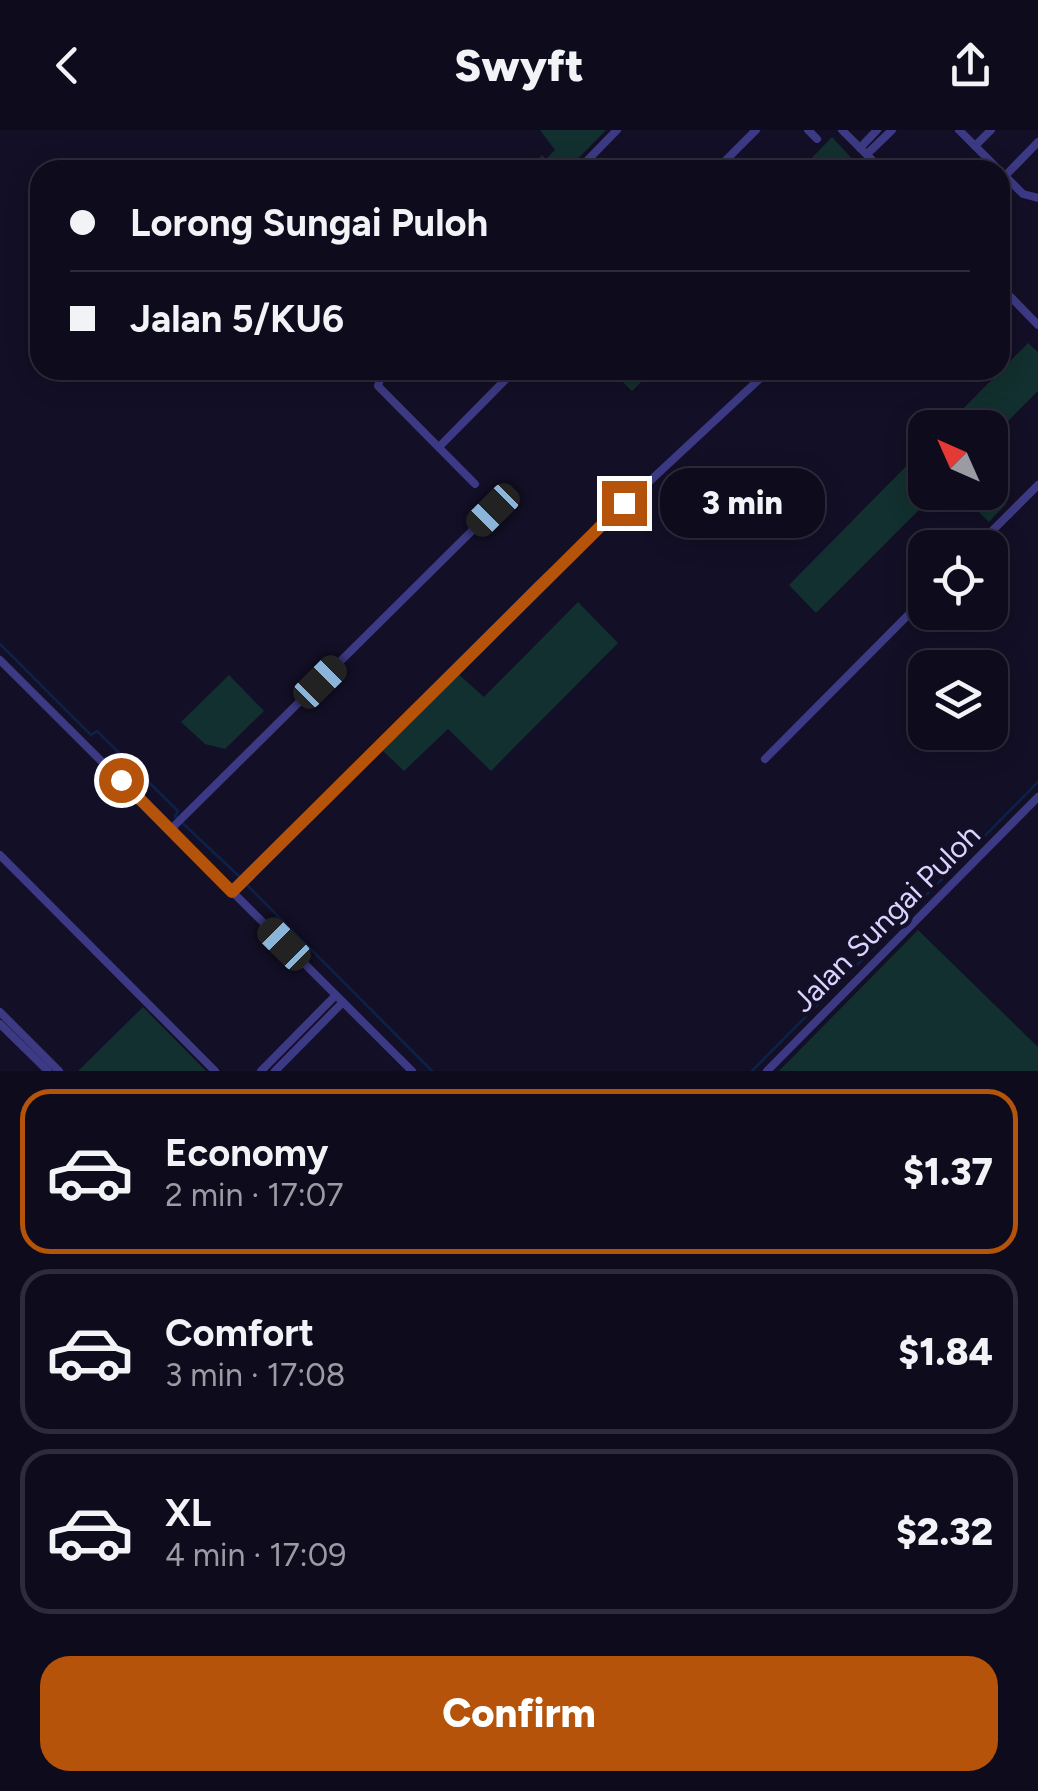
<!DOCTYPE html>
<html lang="en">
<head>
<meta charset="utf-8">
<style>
  body { margin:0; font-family:Figtree,sans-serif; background:#171425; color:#f1f3f6; height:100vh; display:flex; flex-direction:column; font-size:38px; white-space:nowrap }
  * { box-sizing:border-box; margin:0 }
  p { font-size:32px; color:#9b9ba3 }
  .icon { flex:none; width:55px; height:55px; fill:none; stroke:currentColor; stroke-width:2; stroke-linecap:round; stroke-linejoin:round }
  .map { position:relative; height:941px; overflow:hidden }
  .drawer { display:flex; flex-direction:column; background:#0e0b1c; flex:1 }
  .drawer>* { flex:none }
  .guide { position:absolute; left:30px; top:30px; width:980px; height:220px; border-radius:30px; box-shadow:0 5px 25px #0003,0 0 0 2px #2e2b3b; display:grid; align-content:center; height:220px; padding:0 40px; background:#0e0b1c }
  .needle { width:65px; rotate:315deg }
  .fabs { position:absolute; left:908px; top:280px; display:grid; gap:20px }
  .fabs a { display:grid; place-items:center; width:100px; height:100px; border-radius:20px; background:#0e0b1c; box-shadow:0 5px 25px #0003,0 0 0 2px #2e2b3b; font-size:50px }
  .end { position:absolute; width:45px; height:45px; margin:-22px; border:12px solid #b45309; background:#fff; box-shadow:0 0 0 5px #fff }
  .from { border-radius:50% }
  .bubble { position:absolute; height:70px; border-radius:30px; background:#0e0b1c; box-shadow:0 5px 25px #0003,0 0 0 2px #2e2b3b; font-size:32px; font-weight:800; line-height:70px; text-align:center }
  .car { position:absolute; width:30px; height:60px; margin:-30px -15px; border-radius:12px; box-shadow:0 0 8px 2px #0007; background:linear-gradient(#222 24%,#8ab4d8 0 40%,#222 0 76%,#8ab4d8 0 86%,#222 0) }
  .guide b { display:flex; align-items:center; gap:35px; height:95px; font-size:38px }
  .guide b+b { border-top:2px solid #2e2b3b }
  .guide i { width:25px; height:25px; background:#f1f3f6 }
  ul { padding:18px 0 0; list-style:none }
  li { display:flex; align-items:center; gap:30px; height:165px; margin:0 20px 15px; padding:0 20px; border:5px solid #2e2b3b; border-radius:30px }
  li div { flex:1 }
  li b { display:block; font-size:38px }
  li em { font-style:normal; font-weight:800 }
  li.current { border-color:#b45309 }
  li>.icon { width:90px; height:90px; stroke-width:1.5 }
  .primary-button { display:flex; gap:20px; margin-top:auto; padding:20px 40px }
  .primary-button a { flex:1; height:115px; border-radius:30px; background:#b45309; color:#fff; font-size:40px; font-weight:800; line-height:115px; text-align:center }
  header { display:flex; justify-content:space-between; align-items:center; height:130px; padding:0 40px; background:#0e0b1c; font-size:45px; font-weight:800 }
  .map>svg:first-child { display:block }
</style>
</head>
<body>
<header><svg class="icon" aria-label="back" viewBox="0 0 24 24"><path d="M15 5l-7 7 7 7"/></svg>Swyft<svg class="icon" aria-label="share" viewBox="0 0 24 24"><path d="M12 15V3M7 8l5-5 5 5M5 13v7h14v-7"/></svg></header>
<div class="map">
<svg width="1038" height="941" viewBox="0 0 1038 941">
  <rect width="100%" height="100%" fill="#130f26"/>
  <!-- green -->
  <g fill="#12302f">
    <polygon points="540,0 606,0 567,40 528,40 542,25 546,29 555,20"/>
    <polygon points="832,7 856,33 849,40 800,40"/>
    <polygon points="1028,213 1038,222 1038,261 990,309 990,298 945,297"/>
    <polygon points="611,240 653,240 632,261"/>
    <polygon points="925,317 925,362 936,363 816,483 789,455"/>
    <polygon points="990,358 1006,374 989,392 960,363 990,362"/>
    <polygon points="578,472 618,513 491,641 448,599 404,641 381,619 456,542 484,567"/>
    <polygon points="229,545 264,581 225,619 205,614 181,592"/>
    <polygon points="918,800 1038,917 1038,941 779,941"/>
    <polygon points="143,877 206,941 78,941"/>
  </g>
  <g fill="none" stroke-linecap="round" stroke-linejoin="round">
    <!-- stream -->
    <g stroke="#0c2248" stroke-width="2.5">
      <polyline points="0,514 91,605 97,601 178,681 175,686 241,748"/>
      <polyline points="246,754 432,941"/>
      <polyline points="752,941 1038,652"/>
    </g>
    <!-- minor -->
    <g stroke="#3d3a85" stroke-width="8">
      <polyline points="808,0 817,9"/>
      <polyline points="842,0 882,40"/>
      <polyline points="959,0 999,40"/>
      <polyline points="975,16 991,0"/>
      <polyline points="860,18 877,0"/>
      <polyline points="867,24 892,0"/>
      <polyline points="578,40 617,0"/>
      <polyline points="716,40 756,0"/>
      <polyline points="1000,41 1023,64 1038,68"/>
      <polyline points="1005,46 1038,12"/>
      <polyline points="1000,156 1038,195"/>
      <polyline points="383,240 378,256 475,354"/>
      <polyline points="439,317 515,240"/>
      <polyline points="975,418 1038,355"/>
      <polyline points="0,530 412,941"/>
      <polyline points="765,629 925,468"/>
      <polyline points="170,700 493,380"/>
      <polyline points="0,725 215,941"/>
      <polyline points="233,762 535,458 769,240"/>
      <polyline points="0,882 59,941"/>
      <polyline points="0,894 48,941"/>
      <polyline points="261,941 336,865"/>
      <polyline points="275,941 343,872"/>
      <polyline points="767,941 1038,667"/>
    </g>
  </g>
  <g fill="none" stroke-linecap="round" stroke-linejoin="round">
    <!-- route -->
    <polyline stroke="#b45309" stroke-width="12" points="121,650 232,762 624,373"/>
  </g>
  <g text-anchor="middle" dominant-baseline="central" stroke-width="9" stroke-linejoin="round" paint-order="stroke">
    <!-- street labels -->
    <g font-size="30" fill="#d9d4ff" stroke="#130f26">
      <text transform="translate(886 788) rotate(-45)">Jalan Sungai Puloh</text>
    </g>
  </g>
</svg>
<div class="fabs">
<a><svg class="needle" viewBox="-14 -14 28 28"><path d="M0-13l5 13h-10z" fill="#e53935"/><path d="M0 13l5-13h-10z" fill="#9b9ba3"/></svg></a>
<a><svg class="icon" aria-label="locate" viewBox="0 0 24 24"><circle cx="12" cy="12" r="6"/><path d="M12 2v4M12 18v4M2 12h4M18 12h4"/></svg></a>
<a><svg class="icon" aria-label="layers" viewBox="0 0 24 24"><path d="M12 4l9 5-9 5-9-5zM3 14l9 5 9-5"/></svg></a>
</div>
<i class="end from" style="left:121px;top:650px"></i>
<i class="end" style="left:624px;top:373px"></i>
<div class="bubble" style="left:660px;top:338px;width:165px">3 min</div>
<i class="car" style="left:493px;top:380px;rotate:225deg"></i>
<i class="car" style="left:320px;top:552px;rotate:45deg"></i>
<i class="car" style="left:284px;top:814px;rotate:315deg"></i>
<div class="guide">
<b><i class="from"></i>Lorong Sungai Puloh</b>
<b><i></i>Jalan 5/KU6</b>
</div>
</div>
<section class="drawer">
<ul>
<li class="current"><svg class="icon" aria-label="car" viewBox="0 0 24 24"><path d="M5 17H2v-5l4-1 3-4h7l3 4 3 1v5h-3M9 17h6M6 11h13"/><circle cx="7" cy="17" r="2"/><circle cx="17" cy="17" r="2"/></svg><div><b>Economy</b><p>2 min · 17:07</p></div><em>$1.37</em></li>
<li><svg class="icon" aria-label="car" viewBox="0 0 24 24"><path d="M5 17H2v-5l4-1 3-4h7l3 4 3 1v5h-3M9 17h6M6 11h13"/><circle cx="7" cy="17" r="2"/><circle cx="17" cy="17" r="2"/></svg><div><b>Comfort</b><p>3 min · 17:08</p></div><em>$1.84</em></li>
<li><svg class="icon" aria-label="car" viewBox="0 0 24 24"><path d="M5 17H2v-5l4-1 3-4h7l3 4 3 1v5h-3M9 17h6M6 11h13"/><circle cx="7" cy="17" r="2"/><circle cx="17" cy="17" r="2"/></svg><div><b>XL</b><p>4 min · 17:09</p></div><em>$2.32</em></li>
</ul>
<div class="primary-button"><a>Confirm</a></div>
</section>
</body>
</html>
